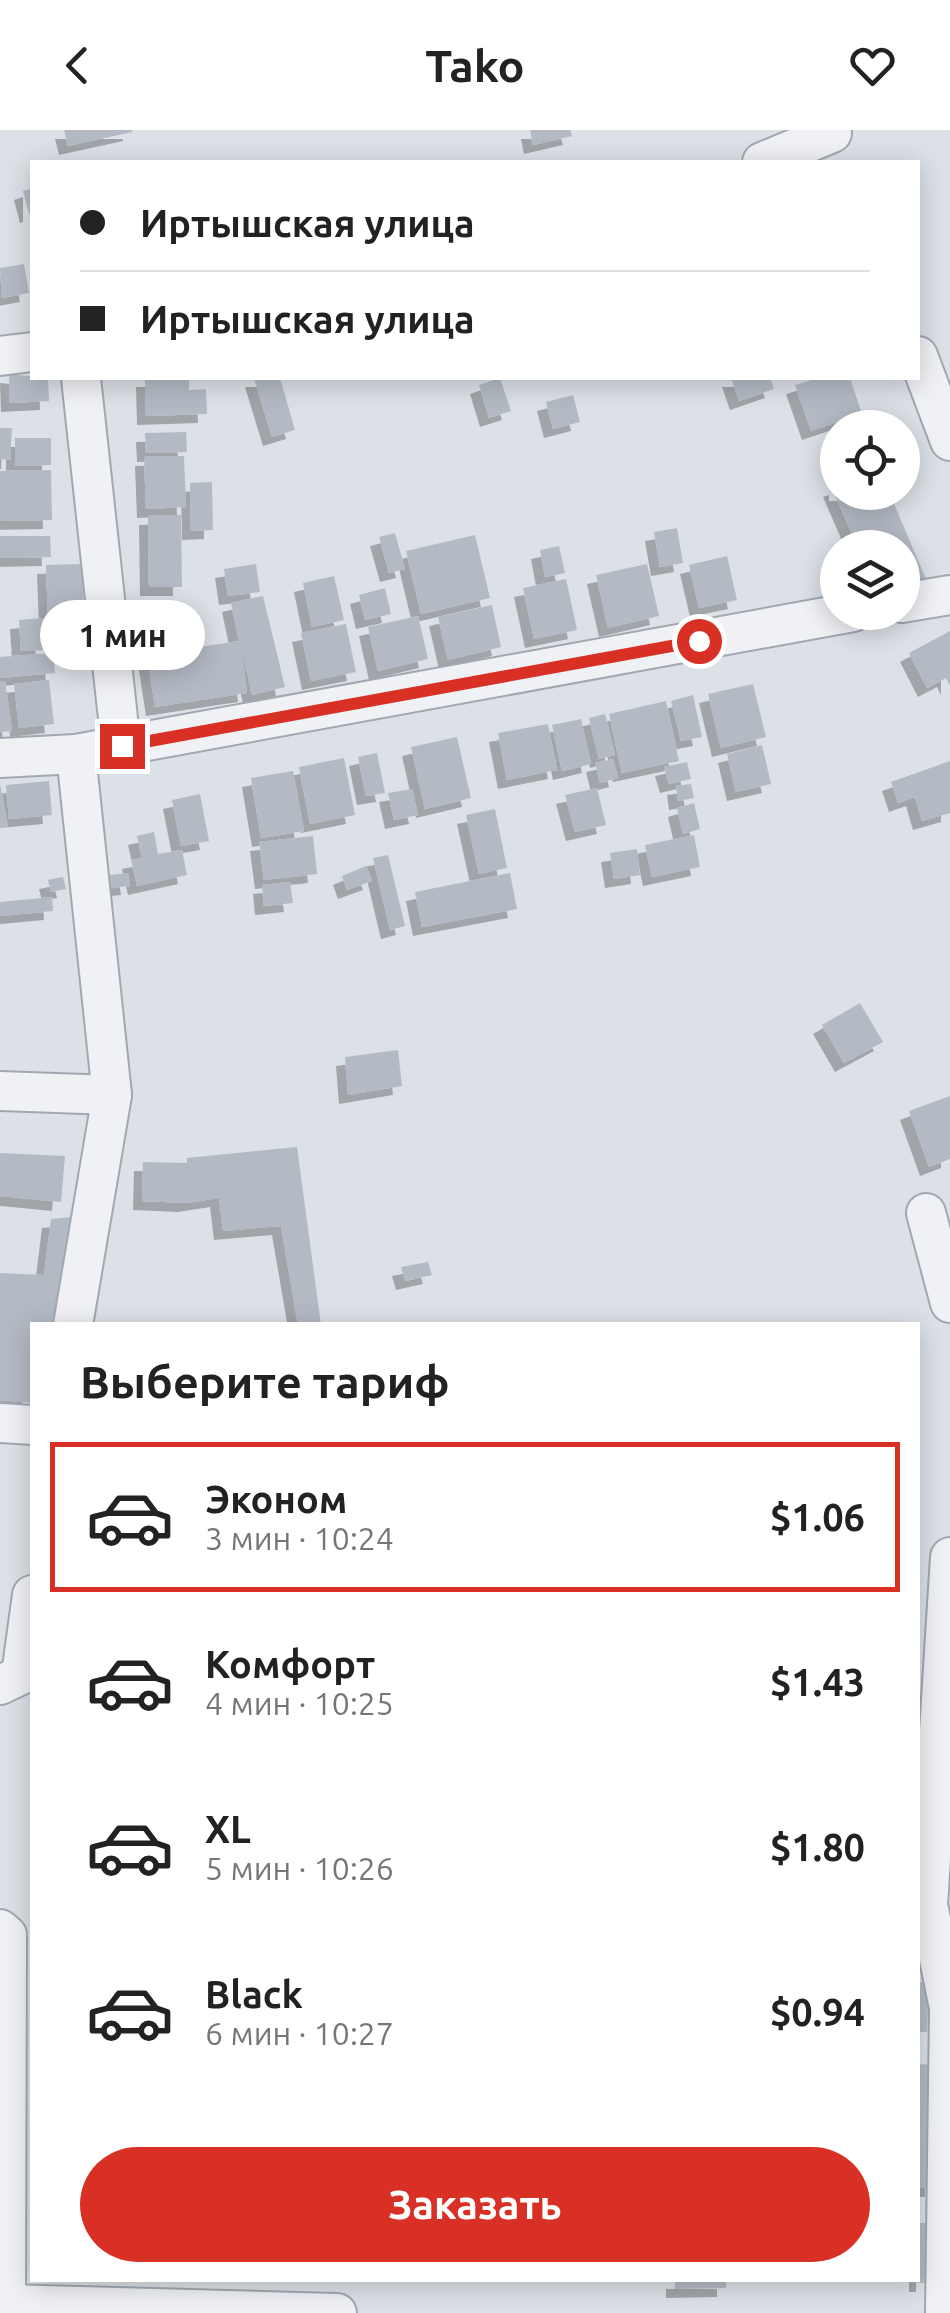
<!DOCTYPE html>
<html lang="ru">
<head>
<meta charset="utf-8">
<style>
  body { margin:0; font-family:Ubuntu,sans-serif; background:#f6f6f6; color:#222; height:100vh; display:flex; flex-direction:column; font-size:38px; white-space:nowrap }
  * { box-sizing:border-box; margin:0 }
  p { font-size:32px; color:#767676 }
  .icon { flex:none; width:55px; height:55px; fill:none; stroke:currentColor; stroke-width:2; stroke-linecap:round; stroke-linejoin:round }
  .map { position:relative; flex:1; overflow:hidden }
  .panel { position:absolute; left:30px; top:1192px; width:890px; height:960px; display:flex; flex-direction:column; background:#fff; border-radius:0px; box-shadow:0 5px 25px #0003 }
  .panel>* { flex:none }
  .guide { position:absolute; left:30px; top:30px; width:890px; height:220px; border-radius:0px; box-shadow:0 5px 25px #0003; display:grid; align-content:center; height:220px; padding:0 50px; background:#fff }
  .fabs { position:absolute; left:820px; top:280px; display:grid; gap:20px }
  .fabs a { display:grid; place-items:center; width:100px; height:100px; border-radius:50%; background:#fff; box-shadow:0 5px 25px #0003; font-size:50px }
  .end { position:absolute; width:45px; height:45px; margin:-22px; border:12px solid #d93025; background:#fff; box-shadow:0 0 0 5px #fff }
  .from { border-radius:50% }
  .bubble { position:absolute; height:70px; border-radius:35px; background:#fff; box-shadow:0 5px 25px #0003; font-size:32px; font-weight:700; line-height:70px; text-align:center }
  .guide b { display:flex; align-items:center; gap:35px; height:95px; font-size:38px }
  .guide b+b { border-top:2px solid #e0e0e0 }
  .guide i { width:25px; height:25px; background:#222 }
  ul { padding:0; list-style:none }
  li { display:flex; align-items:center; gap:30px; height:150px; margin:0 20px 15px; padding:0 30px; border:5px solid transparent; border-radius:0px }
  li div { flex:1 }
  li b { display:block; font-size:38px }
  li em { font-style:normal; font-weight:700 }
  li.active { border-color:#d93025 }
  li>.icon { width:90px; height:90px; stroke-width:1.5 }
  h2 { padding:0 50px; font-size:45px; line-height:120px }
  .action { display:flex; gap:20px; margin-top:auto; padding:20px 50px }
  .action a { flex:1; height:115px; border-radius:60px; background:#d93025; color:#fff; font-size:40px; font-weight:700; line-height:115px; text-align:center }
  header { display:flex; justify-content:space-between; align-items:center; height:130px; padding:0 50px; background:#fff; font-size:45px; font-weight:700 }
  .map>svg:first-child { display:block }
</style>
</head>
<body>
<header><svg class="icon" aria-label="back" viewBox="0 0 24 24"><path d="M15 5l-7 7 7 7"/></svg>Tako<svg class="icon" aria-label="heart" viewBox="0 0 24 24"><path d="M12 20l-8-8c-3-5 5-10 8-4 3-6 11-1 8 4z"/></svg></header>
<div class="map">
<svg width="950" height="2183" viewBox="0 0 950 2183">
  <defs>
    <filter id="shadow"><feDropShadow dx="-9" dy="9" stdDeviation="0" flood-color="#0004"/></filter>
  </defs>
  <rect width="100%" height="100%" fill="#dce1e7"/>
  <!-- building -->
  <g fill="#b4bac4" filter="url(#shadow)">
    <polygon points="64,0 132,0 132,2 68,16"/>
    <polygon points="530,0 570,0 572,6 533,15"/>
    <polygon points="32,58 32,83 29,84 23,61"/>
    <polygon points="24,134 29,163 2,168 0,138"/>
    <polygon points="9,244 48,248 49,271 10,273"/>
    <polygon points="145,248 189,248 189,260 206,259 207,284 146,286"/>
    <polygon points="254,248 280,248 295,300 272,307"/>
    <polygon points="500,248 511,281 489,288 479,255"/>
    <polygon points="731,248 770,248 774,259 739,271"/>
    <polygon points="819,248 850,248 862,284 811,301 795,255"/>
    <polygon points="573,265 580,292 553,299 546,272"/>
    <polygon points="0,298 12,298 10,330 0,329"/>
    <polygon points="186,302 187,322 146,323 145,303"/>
    <polygon points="15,308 51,308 51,335 15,336"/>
    <polygon points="184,326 186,377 146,379 144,327"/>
    <polygon points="51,340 52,390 0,391 0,341"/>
    <polygon points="212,352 213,400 191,401 190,353"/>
    <polygon points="838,356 838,362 889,362 926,449 902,458 902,418 858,418 832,358"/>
    <polygon points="181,385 182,457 149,457 148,386"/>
    <polygon points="677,398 683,433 660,437 654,402"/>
    <polygon points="395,403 405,439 389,443 379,407"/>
    <polygon points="475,405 490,468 421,484 406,421"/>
    <polygon points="0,406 50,406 51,427 0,428"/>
    <polygon points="559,416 565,443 545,447 540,420"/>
    <polygon points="727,426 737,470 699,478 689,435"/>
    <polygon points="82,434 84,487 48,488 46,435"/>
    <polygon points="256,434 260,462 228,466 224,439"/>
    <polygon points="647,434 659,486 608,498 596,445"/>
    <polygon points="334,446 344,490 312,497 303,453"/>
    <polygon points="566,449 577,500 534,509 523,458"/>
    <polygon points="385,458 391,484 365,490 359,465"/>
    <polygon points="263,466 285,557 252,565 241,515 247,563 155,577 147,525 239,511 231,473"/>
    <polygon points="492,475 501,517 448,530 438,487"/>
    <polygon points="418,486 428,529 378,541 368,497"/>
    <polygon points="43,488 45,520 21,521 19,490"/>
    <polygon points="58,491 84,492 84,511 58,511"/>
    <polygon points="346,494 356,542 311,551 301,503"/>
    <polygon points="950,501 950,556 946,548 927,558 909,523"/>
    <polygon points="53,523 55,543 0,548 0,527"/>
    <polygon points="49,550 54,594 19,598 14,554"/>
    <polygon points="0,551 5,551 12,601 0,602"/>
    <polygon points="753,554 766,607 721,618 708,564"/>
    <polygon points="693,565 702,607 681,611 671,571"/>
    <polygon points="666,571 679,631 622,643 609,584"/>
    <polygon points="605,584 615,625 599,629 589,588"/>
    <polygon points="581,589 591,634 562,641 552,595"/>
    <polygon points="548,594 557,640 507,650 498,603"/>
    <polygon points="457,607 471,668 425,679 411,617"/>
    <polygon points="762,615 771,654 736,662 727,624"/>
    <polygon points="377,623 385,663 366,666 358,627"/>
    <polygon points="344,628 355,685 310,694 299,637"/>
    <polygon points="613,629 618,648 600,653 595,633"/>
    <polygon points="950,631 950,683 922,691 915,667 898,673 891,652"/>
    <polygon points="687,632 691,649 669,654 664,637"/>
    <polygon points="293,641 304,701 261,708 251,648"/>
    <polygon points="49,651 52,685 9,689 6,655"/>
    <polygon points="0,654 8,697 0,698"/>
    <polygon points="691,654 694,668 678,671 676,656"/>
    <polygon points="597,658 606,695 575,702 565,665"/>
    <polygon points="412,659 418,685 394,690 388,663"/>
    <polygon points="200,664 209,711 181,716 172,670"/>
    <polygon points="694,673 700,699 683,704 677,678"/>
    <polygon points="495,679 507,738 479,744 466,685"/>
    <polygon points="154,702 158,724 182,720 187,745 137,756 131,730 142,728 137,706"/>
    <polygon points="694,705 700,737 652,747 645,715"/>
    <polygon points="313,706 317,744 264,750 259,712"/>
    <polygon points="637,719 640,745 614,749 610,723"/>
    <polygon points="388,725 405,796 390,800 373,728"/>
    <polygon points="366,736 372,751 347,760 342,746"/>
    <polygon points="128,743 130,756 110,758 109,745"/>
    <polygon points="510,743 517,779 422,797 415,762"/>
    <polygon points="63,747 66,759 51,762 48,750"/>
    <polygon points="290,752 293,773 264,776 262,755"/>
    <polygon points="52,767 53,781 0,786 0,772"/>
    <polygon points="860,873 883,912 844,933 822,895"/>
    <polygon points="398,920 402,956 348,965 345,927"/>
    <polygon points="950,966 950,1029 929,1037 909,981"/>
    <polygon points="297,1017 321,1195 298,1195 281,1096 223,1101 219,1068 187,1073 142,1071 143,1032 187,1033 187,1028"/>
    <polygon points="0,1023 65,1026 61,1072 0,1066"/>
    <polygon points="71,1087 64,1195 32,1195 32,1273 0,1270 0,1143 44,1145 51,1089"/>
    <polygon points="428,1132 432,1145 405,1151 401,1137"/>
    <polygon points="918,1852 929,1853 927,1902 918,1902"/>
    <polygon points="918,1934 936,1935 934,2058 918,2058"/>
    <polygon points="918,2093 926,2093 925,2153 918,2153"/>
    <polygon points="675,2150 726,2150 726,2158 675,2159"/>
  </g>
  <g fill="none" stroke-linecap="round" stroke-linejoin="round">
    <!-- street casing -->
    <g stroke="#a2a8b1" stroke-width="42">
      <g id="street">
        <polyline points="762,32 832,3"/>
        <polyline points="0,226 32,222"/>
        <polyline points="918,226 950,311"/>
        <polyline points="81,248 121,616"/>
        <polyline points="902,473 950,465"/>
        <polyline points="0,628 76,624 853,482"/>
        <polyline points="0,961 112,965"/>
        <polyline points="926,1083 950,1173"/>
        <polyline points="73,1195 112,965 76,624"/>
        <polyline points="0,1293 32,1295"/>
        <polyline points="0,1555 21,1545 32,1465"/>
        <polyline points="0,1799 7,1805 6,2183"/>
        <polyline points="6,2174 337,2183"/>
        <polyline points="945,2183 949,1878 928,1775 950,1427"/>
      </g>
    </g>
    <!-- street -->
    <use href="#street" stroke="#eff1f5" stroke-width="38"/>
  </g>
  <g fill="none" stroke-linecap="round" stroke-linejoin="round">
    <!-- route -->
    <polyline stroke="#d93025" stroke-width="12" points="122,616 699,511"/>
  </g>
</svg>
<div class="fabs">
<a><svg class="icon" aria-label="locate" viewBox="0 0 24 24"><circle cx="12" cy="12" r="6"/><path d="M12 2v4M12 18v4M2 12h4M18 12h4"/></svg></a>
<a><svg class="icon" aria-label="layers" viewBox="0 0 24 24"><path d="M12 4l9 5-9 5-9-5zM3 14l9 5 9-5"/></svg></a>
</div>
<i class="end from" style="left:699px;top:511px"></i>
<i class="end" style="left:122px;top:616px"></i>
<div class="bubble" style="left:40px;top:470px;width:165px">1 мин</div>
<div class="guide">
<b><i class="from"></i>Иртышская улица</b>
<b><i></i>Иртышская улица</b>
</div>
<section class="panel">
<h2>Выберите тариф</h2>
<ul>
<li class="active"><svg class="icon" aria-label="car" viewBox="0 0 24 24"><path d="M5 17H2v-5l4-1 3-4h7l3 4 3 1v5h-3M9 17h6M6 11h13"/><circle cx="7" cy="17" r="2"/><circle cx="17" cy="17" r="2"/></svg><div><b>Эконом</b><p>3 мин · 10:24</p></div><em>$1.06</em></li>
<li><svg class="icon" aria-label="car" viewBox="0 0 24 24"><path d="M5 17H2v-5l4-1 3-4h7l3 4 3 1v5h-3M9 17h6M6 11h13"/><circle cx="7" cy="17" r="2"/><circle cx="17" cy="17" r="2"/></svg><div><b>Комфорт</b><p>4 мин · 10:25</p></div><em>$1.43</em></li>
<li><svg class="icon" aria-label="car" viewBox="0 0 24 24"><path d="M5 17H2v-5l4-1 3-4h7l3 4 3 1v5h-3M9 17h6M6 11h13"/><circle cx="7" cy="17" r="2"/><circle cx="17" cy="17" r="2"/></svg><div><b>XL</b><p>5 мин · 10:26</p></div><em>$1.80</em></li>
<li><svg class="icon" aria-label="car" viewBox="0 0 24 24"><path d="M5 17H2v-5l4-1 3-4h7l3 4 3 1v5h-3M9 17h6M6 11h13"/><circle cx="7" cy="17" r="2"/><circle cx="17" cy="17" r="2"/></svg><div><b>Black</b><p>6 мин · 10:27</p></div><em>$0.94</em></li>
</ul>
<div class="action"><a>Заказать</a></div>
</section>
</div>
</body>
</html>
